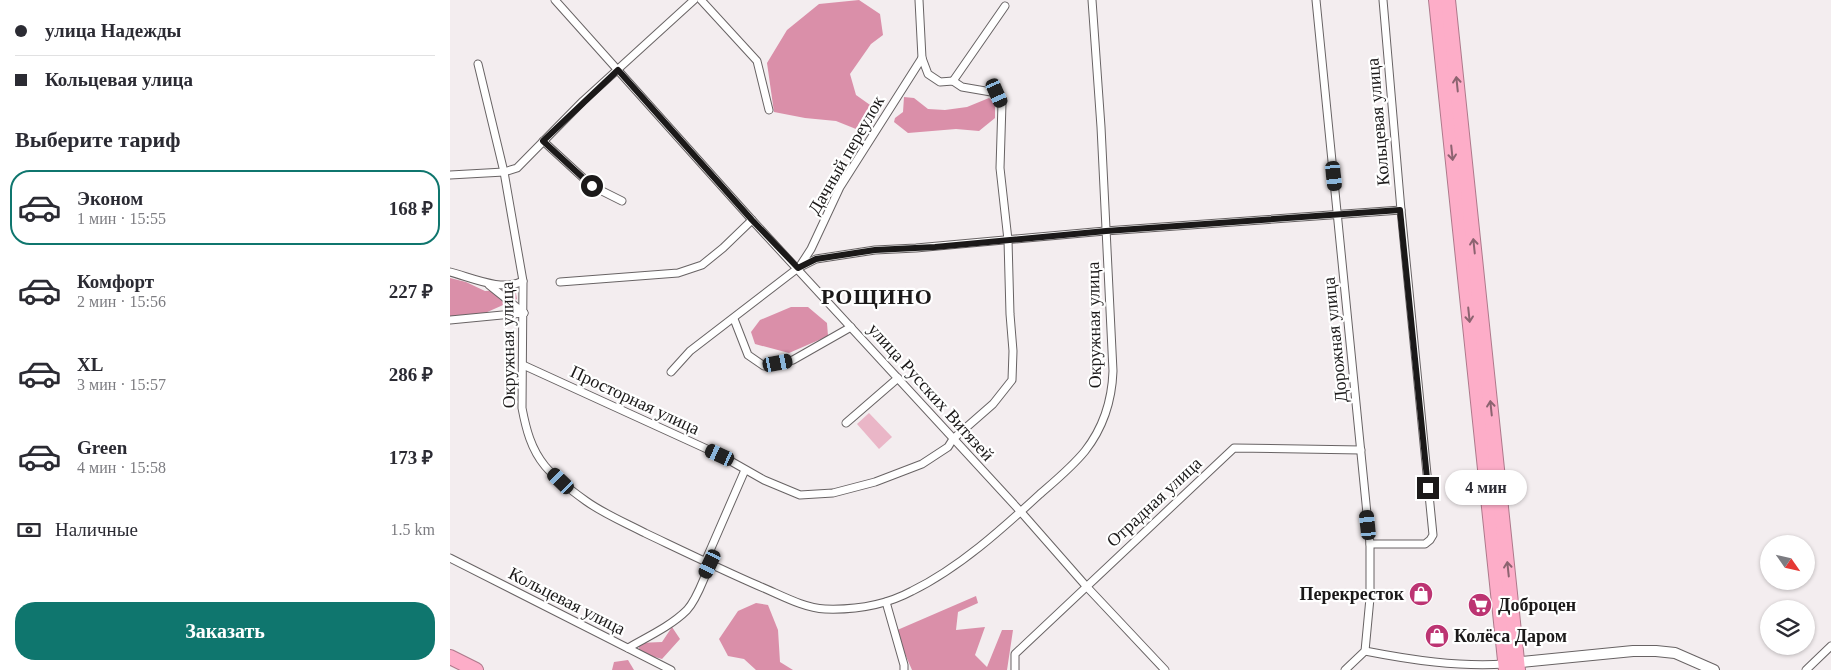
<!DOCTYPE html>
<html lang="ru">
<head>
<meta charset="utf-8">
<style>
  body { margin:0; font-family:Georgia,serif; background:#f2f2f3; color:#2b2b33; height:100vh; display:flex; flex-direction:column; font-size:19px; white-space:nowrap }
  * { box-sizing:border-box; margin:0 }
  p { font-size:16px; color:#7c7c81 }
  .icon { flex:none; width:28px; height:28px; fill:none; stroke:currentColor; stroke-width:2; stroke-linecap:round; stroke-linejoin:round }
  .map { position:relative; flex:1; overflow:hidden }
  .drawer { display:flex; flex-direction:column; background:#fff; width:450px }
  .drawer>* { flex:none }
  .guide { display:grid; align-content:center; height:110px; padding:0 15px; background:#fff }
  .needle { width:32px; rotate:124deg }
  .controls { position:absolute; left:1310px; top:535px; display:grid; gap:10px }
  .controls a { display:grid; place-items:center; width:55px; height:55px; border-radius:50%; background:#fff; box-shadow:0 1px 4px #0004; font-size:25px }
  .end { position:absolute; width:22px; height:22px; margin:-11px; border:6px solid #1b1919; background:#fff; box-shadow:0 0 0 2px #fff }
  .from { border-radius:50% }
  .bubble { position:absolute; height:35px; border-radius:18px; background:#fff; box-shadow:0 1px 4px #0004; font-size:16px; font-weight:700; line-height:35px; text-align:center }
  .car { position:absolute; width:15px; height:30px; margin:-15px -8px; border-radius:6px; box-shadow:0 0 4px 1px #0007; background:linear-gradient(#222 24%,#8ab4d8 0 40%,#222 0 76%,#8ab4d8 0 86%,#222 0) }
  .guide b { display:flex; align-items:center; gap:18px; height:48px; font-size:19px }
  .guide b+b { border-top:1px solid #e1e1e2 }
  .guide i { width:12px; height:12px; background:#2b2b33 }
  ul { padding:0; list-style:none }
  li { display:flex; align-items:center; gap:15px; height:75px; margin:0 10px 8px; padding:0 5px; border:2px solid transparent; border-radius:20px }
  li div { flex:1 }
  li b { display:block; font-size:19px }
  li em { font-style:normal; font-weight:700 }
  li.on { border-color:#0f766e }
  li>.icon { width:45px; height:45px; stroke-width:1.5 }
  h2 { padding:0 15px; font-size:22px; line-height:60px }
  .pay { display:flex; align-items:center; gap:12px; height:55px; padding:0 15px; font-size:19px }
  .pay p { margin-inline-start:auto }
  .action { display:flex; gap:10px; margin-top:auto; padding:10px 15px }
  .action a { flex:1; height:58px; border-radius:20px; background:#0f766e; color:#fff; font-size:20px; font-weight:700; line-height:58px; text-align:center }
  main { display:flex; flex:1; min-height:0 }
  .map>svg:first-child { display:block }
</style>
</head>
<body>
<main>
<section class="drawer">
<div class="guide">
<b><i class="from"></i>улица Надежды</b>
<b><i></i>Кольцевая улица</b>
</div>
<h2>Выберите тариф</h2>
<ul>
<li class="on"><svg class="icon" aria-label="car" viewBox="0 0 24 24"><path d="M5 17H2v-5l4-1 3-4h7l3 4 3 1v5h-3M9 17h6M6 11h13"/><circle cx="7" cy="17" r="2"/><circle cx="17" cy="17" r="2"/></svg><div><b>Эконом</b><p>1 мин · 15:55</p></div><em>168 ₽</em></li>
<li><svg class="icon" aria-label="car" viewBox="0 0 24 24"><path d="M5 17H2v-5l4-1 3-4h7l3 4 3 1v5h-3M9 17h6M6 11h13"/><circle cx="7" cy="17" r="2"/><circle cx="17" cy="17" r="2"/></svg><div><b>Комфорт</b><p>2 мин · 15:56</p></div><em>227 ₽</em></li>
<li><svg class="icon" aria-label="car" viewBox="0 0 24 24"><path d="M5 17H2v-5l4-1 3-4h7l3 4 3 1v5h-3M9 17h6M6 11h13"/><circle cx="7" cy="17" r="2"/><circle cx="17" cy="17" r="2"/></svg><div><b>XL</b><p>3 мин · 15:57</p></div><em>286 ₽</em></li>
<li><svg class="icon" aria-label="car" viewBox="0 0 24 24"><path d="M5 17H2v-5l4-1 3-4h7l3 4 3 1v5h-3M9 17h6M6 11h13"/><circle cx="7" cy="17" r="2"/><circle cx="17" cy="17" r="2"/></svg><div><b>Green</b><p>4 мин · 15:58</p></div><em>173 ₽</em></li>
</ul>
<div class="pay"><svg class="icon" aria-label="cash" viewBox="0 0 24 24"><path d="M3 7h18v10H3z"/><circle cx="12" cy="12" r="2"/></svg>Наличные<p>1.5 km</p></div>
<div class="action"><a>Заказать</a></div>
</section>
<div class="map">
<svg width="1381" height="670" viewBox="0 0 1381 670">
  <rect width="100%" height="100%" fill="#f3edef"/>
  <!-- green -->
  <polygon fill="#eab6c7" points="419,413 442,437 429,449 407,424"/>
  <!-- forest -->
  <g fill="#da8fa9">
    <polygon points="409,0 430,14 433,35 421,44 400,74 406,95 430,112 416,133 386,121 355,118 324,112 317,63 337,30 369,4"/>
    <polygon points="454,97 464,98 478,109 495,110 517,107 539,98 545,103 545,118 529,131 506,129 458,133 444,122 445,118 453,112"/>
    <polygon points="0,278 16,282 35,291 65,289 67,299 35,313 0,321"/>
    <polygon points="341,307 358,307 377,323 378,336 339,353 305,344 301,332 310,320"/>
    <polygon points="526,596 528,603 508,612 506,630 535,627 525,655 537,667 552,630 563,630 557,670 462,670 445,631"/>
    <polygon points="306,603 318,605 328,630 330,662 343,670 306,670 294,659 278,656 269,639 288,611"/>
    <polygon points="222,627 230,639 212,659 190,653 188,643 212,642"/>
    <polygon points="178,660 184,670 162,670 164,662"/>
  </g>
  <g fill="none" stroke-linecap="round" stroke-linejoin="round">
    <!-- street casing -->
    <g stroke="#686364" stroke-width="9">
      <g id="street">
        <polyline points="105,0 302,220 571,512 636,586 715,670"/>
        <polyline points="251,0 307,61 319,110"/>
        <polyline points="866,0 920,544 920,598 915,651 895,670"/>
        <path d="M28 64 54 172 73 281 72 408C76 429 81 449 95 466 106 479 122 491 136 501 154 514 176 523 195 533 233 551 270 569 309 586 329 594 353 608 375 609 404 610 436 605 462 591 509 568 552 529 590 494 605 481 622 467 635 451 653 428 662 399 663 371L651 127 642 0"/>
        <polyline points="503,81 555,6"/>
        <polyline points="93,141 142,186 172,201"/>
        <polyline points="0,175 54,172 67,168 133,101 244,0"/>
        <polyline points="350,266 361,249 390,187 472,58"/>
        <path d="M0 272C23 278 52 292 73 281"/>
        <polyline points="110,282 228,273 252,265 273,248 302,220"/>
        <polyline points="39,285 74,313"/>
        <polyline points="284,319 298,355 314,366 343,360 401,327"/>
        <polyline points="0,320 74,313"/>
        <polyline points="73,365 270,455 314,480 350,495 383,493 425,482 472,464 498,447 503,439 543,404 562,380 563,351 560,314 558,240 550,168 552,103 547,93 512,87 503,81 490,82 478,74 472,58 469,0"/>
        <polyline points="221,372 240,351 348,268 366,259 425,250 466,248 655,231 951,210"/>
        <polyline points="396,423 448,378"/>
        <polyline points="920,544 975,544 980,540 983,535 951,210 933,0"/>
        <polyline points="0,558 221,670"/>
        <polyline points="255,562 295,470"/>
        <polyline points="436,602 454,665 454,670"/>
        <path d="M178 648C197 637 221 626 237 610 248 598 253 579 260 565"/>
        <path d="M915 651C961 660 1008 667 1055 664"/>
        <polyline points="565,670 565,654 784,448 911,450"/>
        <polyline points="1356,670 1381,646"/>
      </g>
    </g>
    <!-- secondary casing -->
    <g stroke="#686364" stroke-width="12">
      <polyline id="secondary" points="1061,663 1183,651 1206,651 1225,653 1264,670"/>
    </g>
    <!-- highway casing -->
    <g stroke="#ae798b" stroke-width="16">
      <g id="highway">
        <polyline points="986,0 1056,670"/>
        <polyline points="998,0 1068,670"/>
        <polyline points="0,657 26,670"/>
      </g>
    </g>
    <!-- street -->
    <use href="#street" stroke="#fff" stroke-width="7"/>
    <!-- secondary -->
    <use href="#secondary" stroke="#fff" stroke-width="10"/>
    <!-- highway -->
    <use href="#highway" stroke="#fdadc8" stroke-width="14"/>
  </g>
  <!-- one-way arrows -->
  <defs><path id="oneway-shaft" d="M-6 0H5M1.5-3L5.5 0L1.5 3" fill="none" stroke-width="1.6" stroke-linecap="round" stroke-linejoin="round" transform="scale(1.25)"/></defs>
  <g stroke="#8c6370">
    <use href="#oneway-shaft" transform="translate(1007 84) rotate(-96)"/>
    <use href="#oneway-shaft" transform="translate(1002 153) rotate(84)"/>
    <use href="#oneway-shaft" transform="translate(1024 246) rotate(-96)"/>
    <use href="#oneway-shaft" transform="translate(1019 315) rotate(84)"/>
    <use href="#oneway-shaft" transform="translate(1041 408) rotate(-96)"/>
    <use href="#oneway-shaft" transform="translate(1058 569) rotate(-96)"/>
  </g>
  <g fill="none" stroke-linecap="round" stroke-linejoin="round">
    <!-- route -->
    <polyline stroke="#1b1919" stroke-width="6" points="142,186 93,141 168,70 302,220 348,268 366,259 425,250 485,247 656,231 950,210 978,488"/>
  </g>
  <!-- icons -->
  <defs>
    <g id="shop-disc" transform="scale(1.25)"><circle r="9.5" fill="#bc3472" stroke="#fff"/><path d="M-5-2.5h2.3a2.7 3.5 0 0 1 5.4 0H5L5.5 6h-11ZM-1.5-2.5h3a1.5 2.3 0 0 0-3 0Z" fill="#fff"/></g>
    <g id="supermarket-disc" transform="scale(1.25)"><circle r="9.5" fill="#bc3472" stroke="#fff"/><path d="M-6-5.5h2.5l.6 2H6L4.5 2H-2.5L-4.4-4H-6ZM-1.5 3.2a1.3 1.3 0 1 0 .1 0ZM3 3.2a1.3 1.3 0 1 0 .1 0Z" fill="#fff"/></g>
  </defs>
  <g fill-rule="evenodd">
    <use href="#shop-disc" x="971" y="594"/>
    <use href="#supermarket-disc" x="1030" y="605"/>
    <use href="#shop-disc" x="987" y="636"/>
  </g>
  <g text-anchor="middle" dominant-baseline="central" stroke-width="4.5" stroke-linejoin="round" paint-order="stroke">
    <!-- street labels -->
    <g font-size="18" fill="#1b1919" stroke="#fff">
      <text transform="translate(928 122) rotate(-95)">Кольцевая улица</text>
      <text transform="translate(396 155) rotate(-60)">Дачный переулок</text>
      <text transform="translate(644 325) rotate(-91)">Окружная улица</text>
      <text transform="translate(885 340) rotate(-96)">Дорожная улица</text>
      <text transform="translate(58 345) rotate(-91)">Окружная улица</text>
      <text transform="translate(481 392) rotate(48)">улица Русских Витязей</text>
      <text transform="translate(185 400) rotate(25)">Просторная улица</text>
      <text transform="translate(704 502) rotate(-43)">Отрадная улица</text>
      <text transform="translate(117 601) rotate(27)">Кольцевая улица</text>
    </g>
    <!-- poi labels -->
    <g font-size="18" font-weight="bold" fill="#1b1919" stroke="#fff" text-anchor="start">
      <text x="954" y="594" text-anchor="end">Перекресток</text>
      <text x="1048" y="605">Доброцен</text>
      <text x="1004" y="636">Колёса Даром</text>
    </g>
    <!-- district labels -->
    <g font-size="22" font-weight="bold" letter-spacing="1" fill="#1b1919" stroke="#fff">
      <text x="427" y="296">РОЩИНО</text>
    </g>
  </g>
</svg>
<div class="controls">
<a><svg class="needle" viewBox="-14 -14 28 28"><path d="M0-13l5 13h-10z" fill="#e53935"/><path d="M0 13l5-13h-10z" fill="#7c7c81"/></svg></a>
<a><svg class="icon" aria-label="layers" viewBox="0 0 24 24"><path d="M12 4l9 5-9 5-9-5zM3 14l9 5 9-5"/></svg></a>
</div>
<i class="end from" style="left:142px;top:186px"></i>
<i class="end" style="left:978px;top:488px"></i>
<div class="bubble" style="left:995px;top:470px;width:82px">4 мин</div>
<i class="car" style="left:547px;top:93px;rotate:156deg"></i>
<i class="car" style="left:884px;top:176px;rotate:174deg"></i>
<i class="car" style="left:328px;top:363px;rotate:79deg"></i>
<i class="car" style="left:270px;top:455px;rotate:295deg"></i>
<i class="car" style="left:111px;top:481px;rotate:314deg"></i>
<i class="car" style="left:918px;top:525px;rotate:354deg"></i>
<i class="car" style="left:260px;top:564px;rotate:205deg"></i>
</div>
</main>
</body>
</html>
